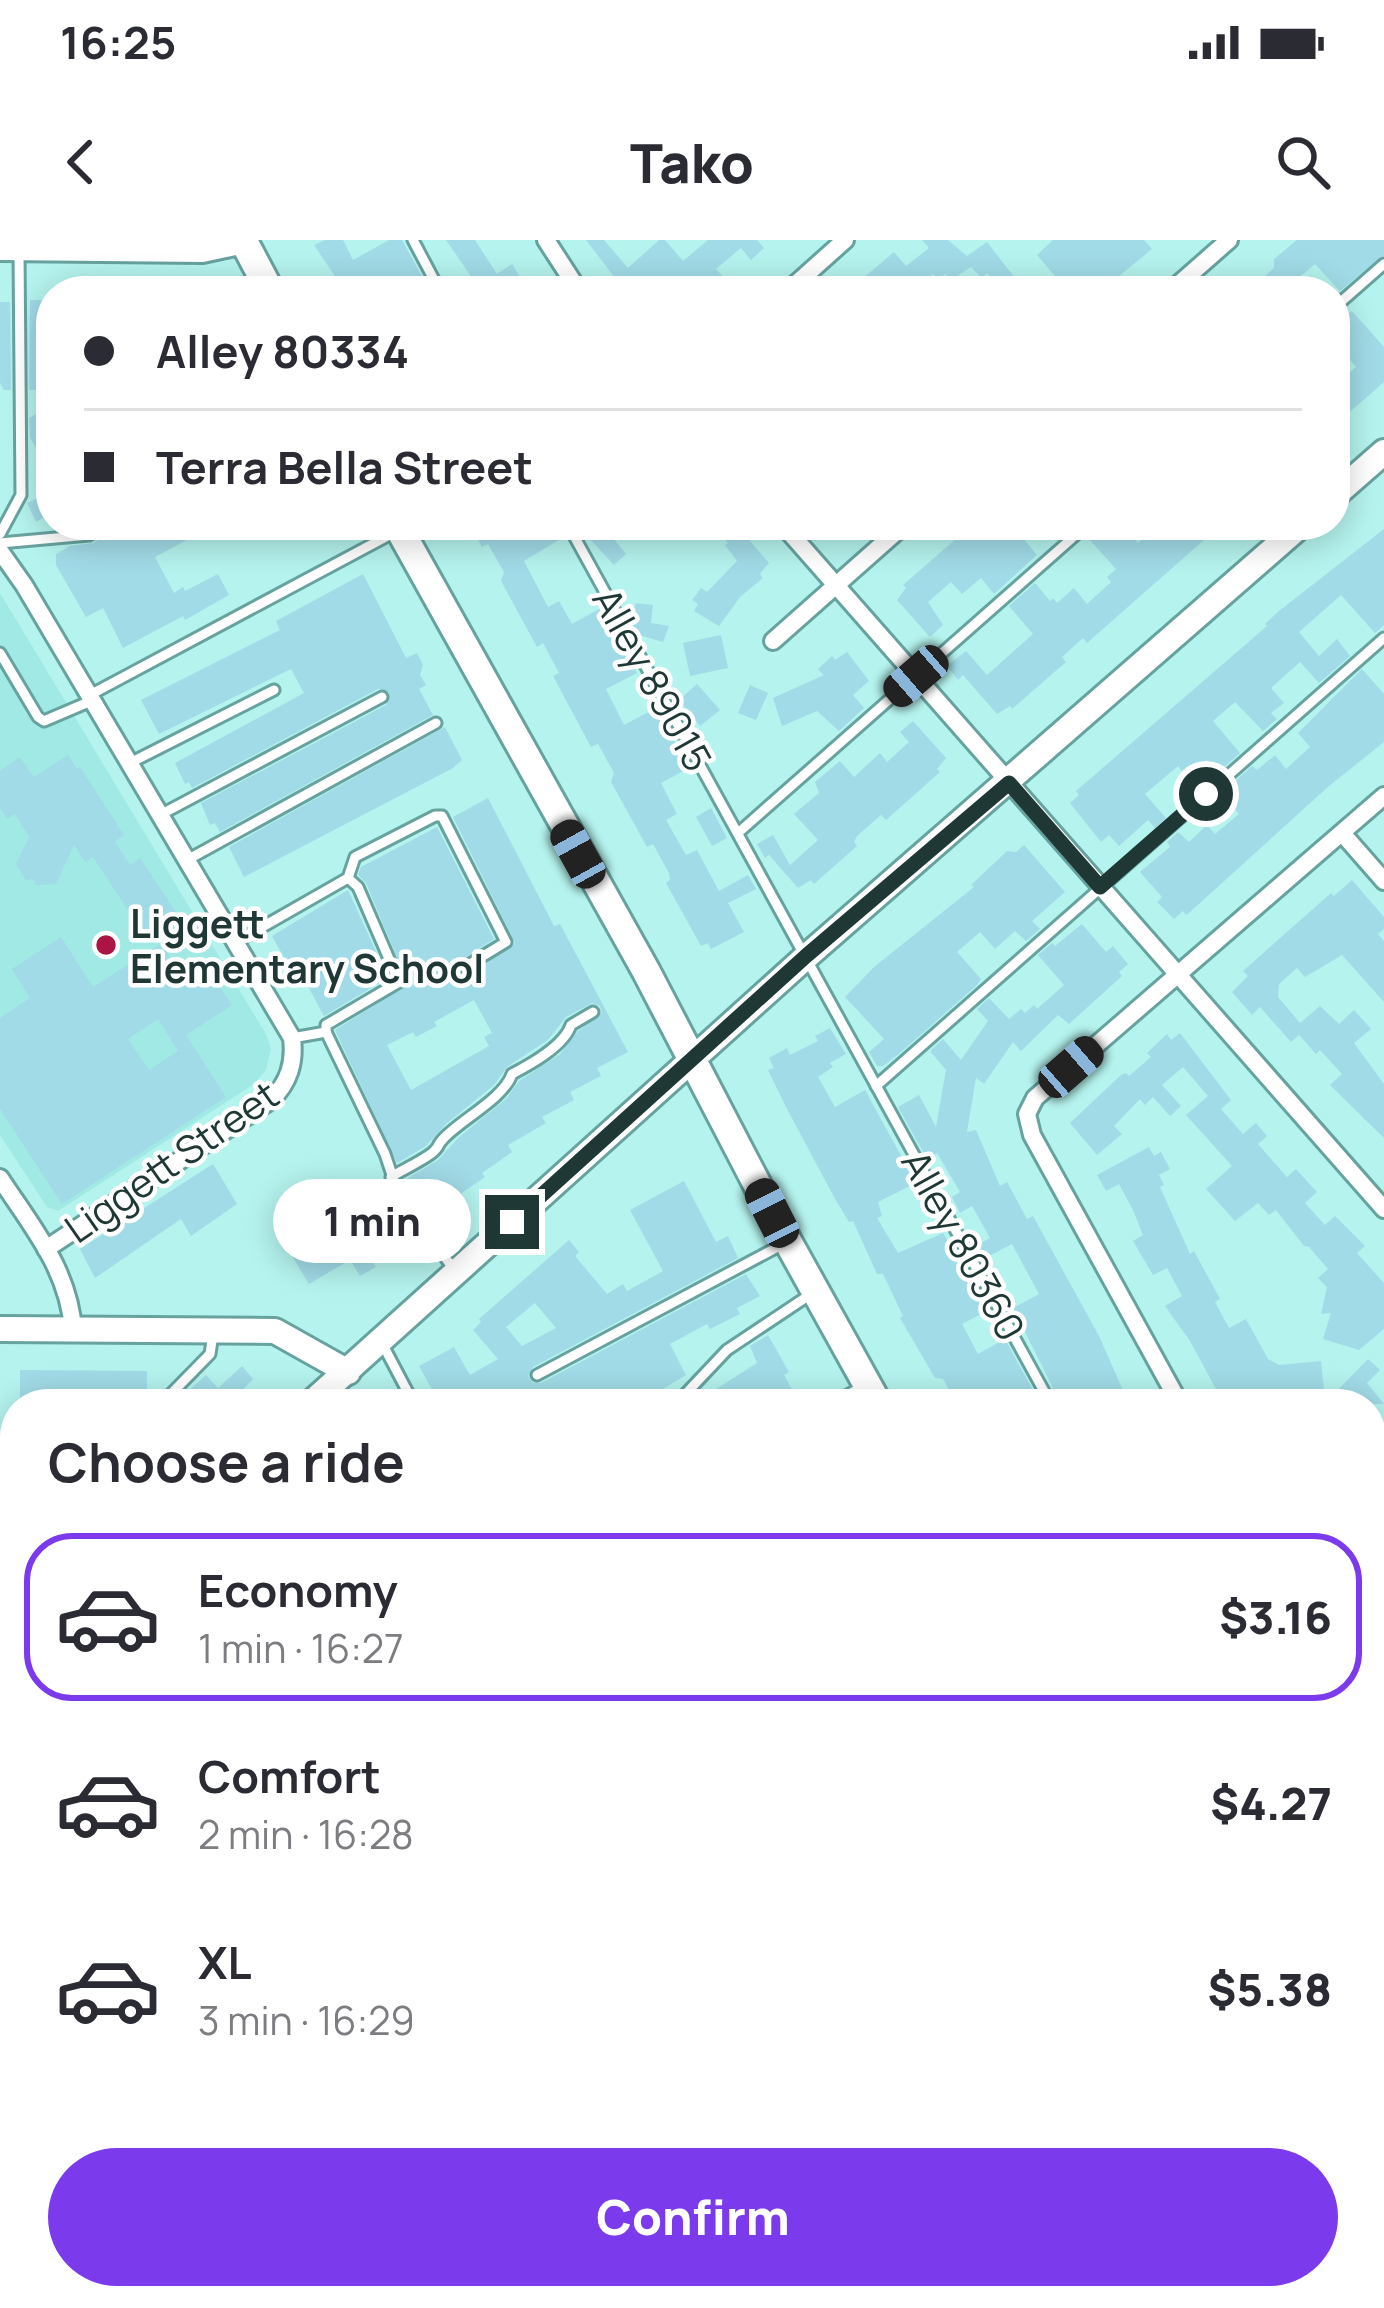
<!DOCTYPE html>
<html lang="en">
<head>
<meta charset="utf-8">
<style>
  body { margin:0; font-family:Manrope,sans-serif; background:#f2f2f3; color:#2b2b33; height:100vh; display:flex; flex-direction:column; font-size:45px; white-space:nowrap }
  * { box-sizing:border-box; margin:0 }
  p { font-size:39px; color:#7c7c81 }
  .icon { flex:none; width:66px; height:66px; fill:none; stroke:currentColor; stroke-width:2; stroke-linecap:round; stroke-linejoin:round }
  .map { position:relative; flex:1; overflow:hidden }
  .drawer { position:absolute; left:0px; top:1149px; width:1386px; height:921px; display:flex; flex-direction:column; background:#fff; border-radius:48px 48px 0 0; box-shadow:0 6px 30px #0003 }
  .drawer>* { flex:none }
  .hud { position:absolute; left:36px; top:36px; width:1314px; height:264px; border-radius:48px; box-shadow:0 6px 30px #0003; display:grid; align-content:center; height:264px; padding:0 48px; background:#fff }
  .end { position:absolute; width:54px; height:54px; margin:-27px; border:15px solid #1f3836; background:#fff; box-shadow:0 0 0 6px #fff }
  .from { border-radius:50% }
  .bubble { position:absolute; height:84px; border-radius:42px; background:#fff; box-shadow:0 6px 30px #0003; font-size:39px; font-weight:800; line-height:84px; text-align:center }
  .car { position:absolute; width:36px; height:72px; margin:-36px -18px; border-radius:15px; box-shadow:0 0 9px 3px #0007; background:linear-gradient(#222 24%,#8ab4d8 0 40%,#222 0 76%,#8ab4d8 0 86%,#222 0) }
  .hud b { display:flex; align-items:center; gap:42px; height:114px; font-size:45px }
  .hud b+b { border-top:3px solid #e1e1e2 }
  .hud i { width:30px; height:30px; background:#2b2b33 }
  ul { padding:0; list-style:none }
  li { display:flex; align-items:center; gap:36px; height:168px; margin:0 24px 18px; padding:0 24px; border:6px solid transparent; border-radius:48px }
  li div { flex:1 }
  li b { display:block; font-size:45px }
  li em { font-style:normal; font-weight:800 }
  li.current { border-color:#7c3aed }
  li>.icon { width:108px; height:108px; stroke-width:1.5 }
  h2 { padding:0 48px; font-size:54px; line-height:144px }
  .action { display:flex; gap:24px; margin-top:auto; padding:24px 48px }
  .action a { flex:1; height:138px; border-radius:72px; background:#7c3aed; color:#fff; font-size:48px; font-weight:800; line-height:138px; text-align:center }
  .status { display:flex; justify-content:space-between; align-items:center; height:84px; padding:0 60px; background:#fff; direction:ltr }
  .status svg { height:33px; fill:currentColor }
  header { display:flex; justify-content:space-between; align-items:center; height:156px; padding:0 48px; background:#fff; font-size:54px; font-weight:800 }
  .map>svg:first-child { display:block }
</style>
</head>
<body>
<div class="status"><b>16:25</b><svg viewBox="0 0 49 12"><path d="M0 12V9h3v3zM5 12V6h3v6zM10 12V3h3v9zM15 12V0h3v12zM26 1h20v11H26zM47 4h2v5h-2z"/></svg></div>
<header><svg class="icon" aria-label="back" viewBox="0 0 24 24"><path d="M15 5l-7 7 7 7"/></svg>Tako<svg class="icon" aria-label="search" viewBox="0 0 24 24"><circle cx="10" cy="10" r="6"/><path d="M15 15l6 6"/></svg></header>
<div class="map">
<svg width="1384" height="2068" viewBox="0 0 1384 2068">
  <rect width="100%" height="100%" fill="#b5f3ee"/>
  <!-- built -->
  <g fill="#a1e9e4">
    <polygon points="0,353 267,796 271,809 266,830 254,844 58,971 47,967 0,895"/>
    <polygon points="1384,1817 1384,1983 1371,1961 1371,1829"/>
    <polygon points="1159,2055 1333,2055 1341,2068 1166,2068"/>
  </g>
  <!-- building -->
  <g fill="#a1dbe7" fill-rule="evenodd">
    <polygon points="325,0 343,0 353,20 389,0 402,0 430,51 345,51 314,5"/>
    <polygon points="446,0 475,0 497,34 512,24 522,40 504,51 481,51"/>
    <polygon points="586,0 604,0 628,28 659,0 665,0 683,21 708,0 757,0 764,8 751,20 741,8 716,29 727,41 715,51 691,51 682,41 671,51 608,51 618,42"/>
    <polygon points="922,0 948,0 967,16 987,2 1025,51 1003,51 987,33 982,38 971,27 951,40 945,34 938,40 933,34 913,51 848,51 894,12 906,26 929,8"/>
    <polygon points="1053,0 1144,0 1152,9 1102,50 1092,39 1078,51 1068,51 1037,15"/>
    <polygon points="1297,0 1384,0 1384,15 1340,51 1315,24 1283,51 1249,51 1274,28 1274,19"/>
    <polygon points="30,60 48,60 48,150 29,150"/>
    <polygon points="0,62 10,62 11,150 4,150 0,143"/>
    <polygon points="1352,71 1384,107 1384,142 1335,185 1335,145 1356,127 1335,102 1335,86"/>
    <polygon points="51,166 51,232 30,198 29,178"/>
    <polygon points="51,252 51,273 36,282 27,263"/>
    <polygon points="125,285 215,285 155,317 174,353 183,347 185,351 218,334 229,355 185,380 183,376 123,408 103,368 86,377 56,325 56,314 70,306 93,303"/>
    <polygon points="470,285 556,285 562,298 524,321 548,367 559,361 572,384 601,368 608,376 637,433 606,449 624,485 656,468 689,528 661,543 677,574 666,580 686,615 697,610 719,651 748,635 756,649 728,663 744,692 711,709 708,703 701,706 666,643 670,640 669,633 653,604 647,607 611,542 614,533 598,504 591,507 553,436 559,433 543,403 537,407 501,341 504,332 488,304 482,307"/>
    <polygon points="602,285 626,314 614,325 588,297"/>
    <polygon points="972,285 1012,285 1037,315 994,354 981,338 962,354 951,342 928,362 943,385 930,397 897,360 906,348 903,345"/>
    <polygon points="1096,285 1122,285 1138,303 1158,285 1221,285 1087,403 1083,398 1062,417 1066,422 1012,469 1010,466 997,474 963,435 958,440 947,426 966,411 987,435 1033,394 1009,366 1035,343 1050,361 1053,358 1057,363 1074,348 1087,364 1111,342 1107,337 1116,329 1087,297"/>
    <polygon points="737,286 769,323 760,334 763,338 740,357 719,386 694,371 698,364 692,360 701,348 707,352 737,321 725,305 728,303 723,297"/>
    <polygon points="1384,289 1384,385 1375,393 1341,355 1299,392 1319,416 1337,399 1350,416 1319,443 1300,422 1271,448 1284,463 1271,473 1277,479 1263,491 1235,462 1213,481 1240,513 1198,550 1178,526 1145,554 1166,578 1155,588 1148,580 1119,606 1109,595 1101,602 1070,563 1079,555 1076,551 1267,386 1265,384 1279,371"/>
    <polygon points="363,334 406,418 417,413 423,425 420,435 426,445 419,449 433,475 220,592 215,583 210,585 201,563 386,465 389,452 378,449 192,548 189,542 185,544 175,523 304,453 291,429 159,494 141,460 280,390 276,381"/>
    <polygon points="636,363 653,365 651,383 669,386 663,402 639,395 630,380"/>
    <polygon points="721,395 728,428 690,436 683,403"/>
    <polygon points="847,412 869,441 853,455 864,468 839,491 817,471 782,486 773,458 824,435 818,429 832,416 835,420"/>
    <polygon points="1362,429 1384,454 1384,502 1329,546 1190,672 1186,675 1183,671 1174,679 1157,662 1162,657 1140,632 1170,607 1167,602 1178,592 1189,602 1207,585 1215,594 1239,574 1221,554 1252,526 1257,530 1275,515 1286,529 1310,507 1298,493"/>
    <polygon points="697,444 720,470 700,486 679,460"/>
    <polygon points="750,445 768,453 756,480 738,473"/>
    <polygon points="913,481 946,518 937,529 940,532 886,580 881,575 857,596 854,602 857,606 814,644 811,640 798,648 769,615 765,618 757,604 773,595 790,625 818,600 794,574 819,553 815,542 840,521 854,537 880,513 887,522 909,502 900,492"/>
    <polygon points="445,487 462,520 453,528 244,637 229,607"/>
    <polygon points="68,515 77,529 80,527 124,595 115,602 130,625 140,618 182,681 149,702 93,617 85,622 74,605 56,644 36,645 33,639 26,640 16,624 29,597 15,574 7,579 0,568 0,531 20,517 34,537"/>
    <path d="M488 558 554 686 560 684 628 812 597 828 601 836 570 852 574 860 542 877 546 883 508 905 512 912 482 933 485 937 456 957 458 961 427 978 407 952 406 939 438 920 458 898 507 858 519 841 560 814 578 791 602 773 600 766 592 763 566 777 548 800 507 827 494 845 446 884 426 906 397 923 335 790 408 744 366 643 358 635 361 627 437 587 494 699 458 722V733L470 735 515 703 453 577ZM474 760 492 793 484 797 489 806 411 850 387 805 413 792 416 797 437 786 434 782Z"/>
    <polygon points="711,568 727,598 712,606 696,577"/>
    <polygon points="1024,605 1065,652 1032,681 1040,689 1026,701 1015,691 995,709 980,692 957,712 981,739 977,745 900,813 883,826 877,826 869,812 884,799 845,757 874,727 974,647 971,645 1007,611 1016,612"/>
    <polygon points="1352,640 1384,677 1384,689 1378,694 1384,701 1384,762 1342,715 1305,737 1297,728 1279,744 1278,757 1300,783 1320,766 1339,784 1354,770 1371,789 1354,803 1384,844 1384,898 1330,845 1342,834 1320,810 1316,814 1299,795 1291,802 1260,767 1252,775 1232,752 1248,736 1243,731 1331,653 1334,656"/>
    <polygon points="348,650 388,738 324,776 298,728 292,732 272,696"/>
    <polygon points="1082,684 1106,712 1113,706 1128,724 1119,732 1122,736 1069,784 1058,775 1021,811 1013,802 984,844 976,838 967,892 976,890 1000,946 1007,942 1027,979 1033,976 1099,1096 1129,1164 1061,1164 1013,1068 1039,1054 1026,1030 1012,1004 982,1020 975,1006 990,998 972,966 960,973 952,957 960,952 937,913 927,919 898,867 919,855 936,887 946,830 930,811 943,799 961,820 988,781 977,769 989,758 1009,779 1021,769 1025,773 1034,765 1037,769 1064,745 1038,715 1052,703 1055,706"/>
    <path d="M61 697 93 747 161 704 190 748 211 734 232 765 186 795 226 857 62 964 0 869V778L30 758 12 729ZM158 779 178 811 149 830 128 799Z"/>
    <polygon points="830,788 846,814 830,823 833,827 818,837 835,867 865,850 916,943 878,962 882,976 877,978 898,1013 943,993 989,1070 962,1084 978,1114 1005,1099 1035,1154 1017,1164 957,1164 943,1139 935,1138 900,1078 903,1076 883,1034 877,1034 853,981 849,982 834,957 786,867 768,830 774,828 769,818 787,808 790,815 818,801 815,796"/>
    <polygon points="1180,793 1231,860 1221,869 1243,894 1256,883 1267,896 1258,904 1287,937 1296,929 1317,952 1305,963 1325,985 1335,976 1365,1006 1357,1013 1384,1043 1384,1089 1359,1110 1323,1099 1331,1073 1321,1074 1327,1047 1318,1038 1328,1029 1309,1007 1304,1006 1276,970 1269,975 1258,963 1235,981 1206,949 1232,926 1186,875 1208,856 1183,827 1162,845 1181,866 1170,876 1153,857 1145,865 1140,859 1114,886 1122,894 1097,915 1070,883 1121,835 1126,833 1129,836 1151,817 1147,813 1167,794 1171,800"/>
    <polygon points="1149,907 1154,916 1161,912 1170,929 1159,935 1164,945 1160,947 1190,1014 1194,1011 1220,1059 1215,1062 1229,1088 1246,1079 1268,1119 1279,1125 1321,1121 1324,1151 1281,1156 1266,1164 1224,1164 1190,1101 1165,1066 1182,1056 1167,1028 1153,1035 1133,1001 1143,995 1133,970 1119,944 1106,951 1097,935"/>
    <polygon points="213,924 237,964 191,996 181,979 95,1038 80,1009"/>
    <path d="M684 941 716 1002 728 996 738 1018 533 1127 528 1136 533 1143H541L746 1034 760 1056 737 1068 740 1074 710 1089 707 1084 670 1104 686 1135 638 1164H440L419 1126 454 1107 470 1135 498 1119 473 1090 481 1082 479 1079 569 1000 579 1012 575 1016 607 1054 623 1044 627 1051 663 1031 630 970ZM535 1063 556 1088 522 1106 506 1087Z"/>
    <polygon points="401,974 410,986 400,992 404,998 372,1021 376,1027 360,1036 350,1020 309,1044 274,987 289,978 314,1016 360,988 364,996"/>
    <polygon points="768,1095 789,1132 784,1135 800,1164 721,1164 713,1151 757,1123 750,1106"/>
    <polygon points="1368,1119 1380,1130 1367,1143 1384,1164 1324,1164"/>
    <polygon points="242,1126 253,1139 229,1164 174,1164 206,1135 218,1148"/>
    <polygon points="20,1130 147,1131 147,1164 20,1163"/>
    <polygon points="15,1481 15,1538 0,1523 0,1496"/>
    <polygon points="15,1550 15,1636 0,1613 0,1558"/>
    <polygon points="3,1662 15,1673 15,1738 0,1720"/>
    <polygon points="15,1756 15,1818 12,1821 0,1811 0,1768"/>
    <polygon points="0,1909 15,1909 15,2068 1,2068"/>
  </g>
  <g fill="none" stroke-linecap="round" stroke-linejoin="round">
    <!-- lane casing -->
    <g stroke="#67a29f" stroke-width="15">
      <g id="lane">
        <polyline points="413,0 440,51"/>
        <polyline points="1335,67 1384,24"/>
        <polyline points="568,285 1051,1164"/>
        <polyline points="0,294 21,255 19,11"/>
        <polyline points="0,303 89,295 106,285"/>
        <polyline points="0,413 38,477 44,481 91,461"/>
        <polyline points="88,456 395,292"/>
        <polyline points="128,524 274,450"/>
        <polyline points="160,575 382,457"/>
        <polyline points="738,593 1087,285"/>
        <polyline points="187,620 436,483"/>
        <polyline points="236,702 348,638 355,617 435,576 442,576 506,702 465,727"/>
        <polyline points="326,792 385,914 399,956 453,1028"/>
        <polyline points="292,798 326,792 326,785 399,742 358,647 348,638"/>
        <polyline points="876,846 1384,398"/>
        <path d="M391 937C404 929 420 922 432 913 442 904 435 907 444 898 462 879 504 858 512 834 531 824 564 806 571 785L593 772"/>
        <polyline points="383,1105 414,1164"/>
        <polyline points="537,1135 787,1002"/>
        <polyline points="161,1164 210,1114 213,1094"/>
        <polyline points="676,1164 727,1110 811,1054"/>
        <polyline points="831,1164 862,1147"/>
        <polyline points="0,1401 4,1421"/>
        <polyline points="0,1641 15,1664"/>
        <polyline points="1371,1744 1384,1768"/>
        <polyline points="0,1820 15,1840"/>
        <polyline points="1371,1862 1383,1884 1371,1892"/>
        <polyline points="1001,2055 1008,2068"/>
        <polyline points="1323,2055 1332,2068"/>
        <polyline points="36,2068 36,2055"/>
        <polyline points="220,2068 220,2055"/>
        <polyline points="1235,2068 1246,2061 1300,2055"/>
      </g>
    </g>
    <!-- street casing -->
    <g stroke="#67a29f" stroke-width="22">
      <g id="street">
        <polyline points="546,0 579,51"/>
        <polyline points="788,51 845,0"/>
        <polyline points="1171,51 1229,0"/>
        <polyline points="783,285 1384,969"/>
        <path d="M0 311 24 345 292 798C295 823 289 842 271 860L46 1009"/>
        <polyline points="773,401 904,285"/>
        <polyline points="1342,593 1384,641"/>
        <path d="M0 938C32 987 69 1030 73 1090"/>
        <polyline points="1180,1164 1032,895 1027,874 1035,858 1384,556"/>
        <polyline points="1371,1448 1384,1441"/>
        <polyline points="1371,1512 1384,1537"/>
        <polyline points="1371,1794 1384,1783"/>
        <polyline points="486,2055 493,2068"/>
        <polyline points="798,2068 799,2055"/>
      </g>
    </g>
    <!-- secondary casing -->
    <g stroke="#67a29f" stroke-width="30">
      <g id="secondary">
        <polyline points="0,8 202,10 244,1"/>
        <polyline points="1335,255 1384,212"/>
        <polyline points="0,1089 275,1091 348,1132"/>
        <polyline points="310,1164 807,716 1301,285"/>
        <polyline points="0,1431 15,1418"/>
      </g>
    </g>
    <!-- primary casing -->
    <g stroke="#67a29f" stroke-width="33">
      <g id="primary">
        <polyline points="243,0 270,51"/>
        <polyline points="397,285 646,731 772,973 878,1164"/>
        <polyline points="1371,2045 1384,2066"/>
      </g>
    </g>
    <!-- lane -->
    <use href="#lane" stroke="#fff" stroke-width="9"/>
    <!-- street -->
    <use href="#street" stroke="#fff" stroke-width="16"/>
    <!-- secondary -->
    <use href="#secondary" stroke="#fff" stroke-width="24"/>
    <!-- primary -->
    <use href="#primary" stroke="#fff" stroke-width="27"/>
  </g>
  <g fill="none" stroke-linecap="round" stroke-linejoin="round">
    <!-- route -->
    <polyline stroke="#1f3836" stroke-width="15" points="512,982 806,716 1009,543 1100,647 1206,554"/>
  </g>
  <!-- markers -->
  <circle fill="#aa1544" stroke="#fff" stroke-width="4.5" cx="106" cy="705" r="12"/>
  <g text-anchor="middle" dominant-baseline="central" stroke-width="9" stroke-linejoin="round" paint-order="stroke">
    <!-- street labels -->
    <g font-size="39" fill="#1f3836" stroke="#fff">
      <text transform="translate(653 439) rotate(61)">Alley 89015</text>
      <text transform="translate(171 921) rotate(-35)">Liggett Street</text>
      <text transform="translate(964 1005) rotate(61)">Alley 80360</text>
    </g>
    <!-- poi labels -->
    <g font-size="39" font-weight="bold" fill="#1f3836" stroke="#fff" text-anchor="start">
      <text x="130" y="683">Liggett<tspan x="130" dy="45">Elementary School</tspan></text>
    </g>
  </g>
</svg>
<i class="end from" style="left:1206px;top:554px"></i>
<i class="end" style="left:512px;top:982px"></i>
<div class="bubble" style="left:273px;top:939px;width:198px">1 min</div>
<i class="car" style="left:916px;top:436px;rotate:229deg"></i>
<i class="car" style="left:578px;top:614px;rotate:331deg"></i>
<i class="car" style="left:1071px;top:827px;rotate:49deg"></i>
<i class="car" style="left:772px;top:973px;rotate:333deg"></i>
<div class="hud">
<b><i class="from"></i>Alley 80334</b>
<b><i></i>Terra Bella Street</b>
</div>
<section class="drawer">
<h2>Choose a ride</h2>
<ul>
<li class="current"><svg class="icon" aria-label="car" viewBox="0 0 24 24"><path d="M5 17H2v-5l4-1 3-4h7l3 4 3 1v5h-3M9 17h6M6 11h13"/><circle cx="7" cy="17" r="2"/><circle cx="17" cy="17" r="2"/></svg><div><b>Economy</b><p>1 min · 16:27</p></div><em>$3.16</em></li>
<li><svg class="icon" aria-label="car" viewBox="0 0 24 24"><path d="M5 17H2v-5l4-1 3-4h7l3 4 3 1v5h-3M9 17h6M6 11h13"/><circle cx="7" cy="17" r="2"/><circle cx="17" cy="17" r="2"/></svg><div><b>Comfort</b><p>2 min · 16:28</p></div><em>$4.27</em></li>
<li><svg class="icon" aria-label="car" viewBox="0 0 24 24"><path d="M5 17H2v-5l4-1 3-4h7l3 4 3 1v5h-3M9 17h6M6 11h13"/><circle cx="7" cy="17" r="2"/><circle cx="17" cy="17" r="2"/></svg><div><b>XL</b><p>3 min · 16:29</p></div><em>$5.38</em></li>
</ul>
<div class="action"><a>Confirm</a></div>
</section>
</div>
</body>
</html>
